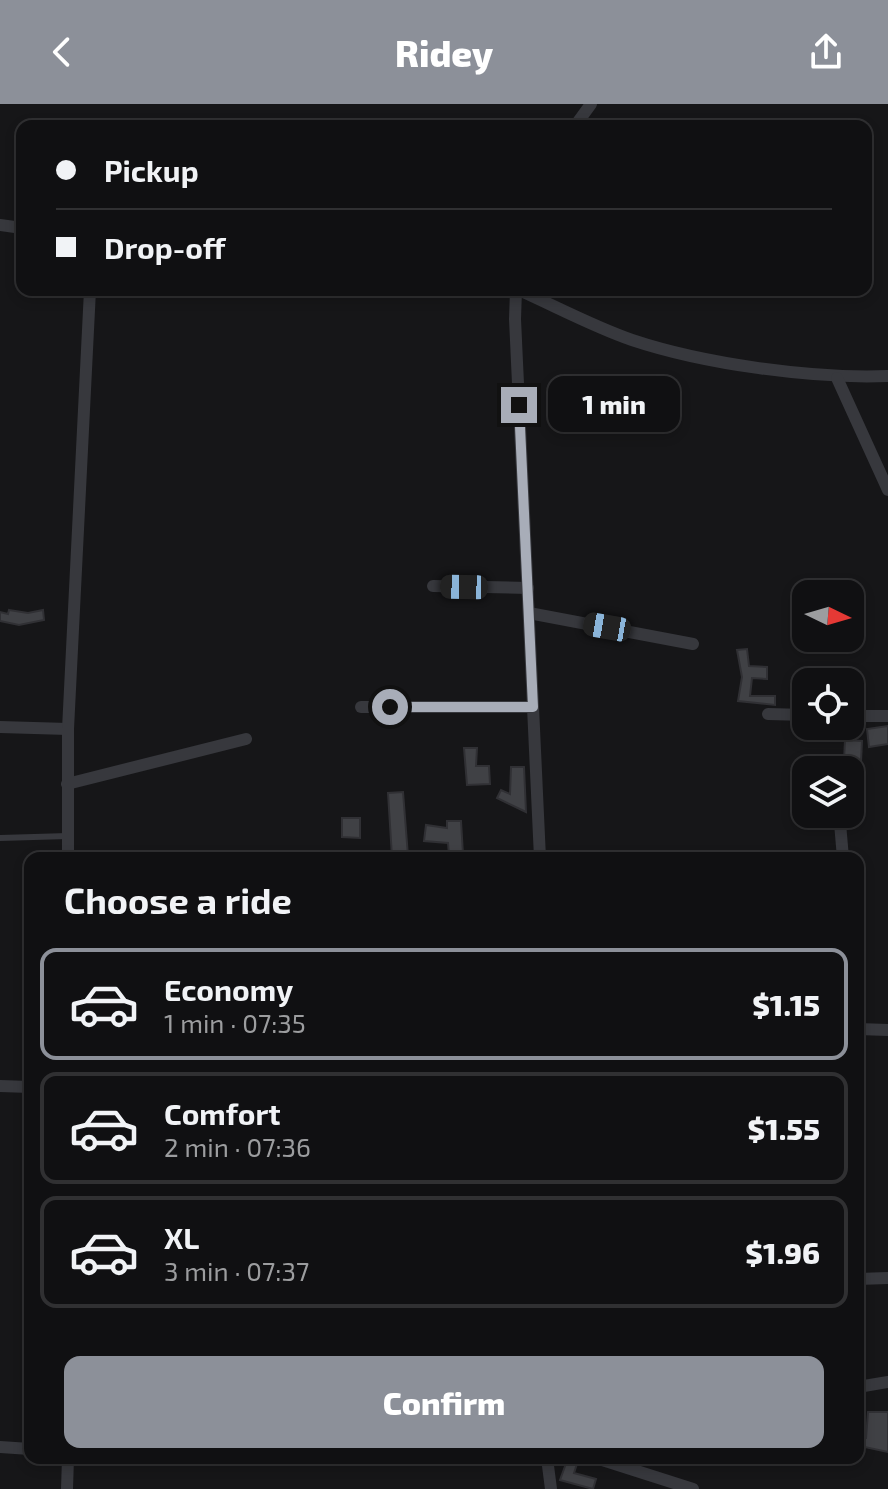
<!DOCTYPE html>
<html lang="en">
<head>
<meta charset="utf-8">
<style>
  body { margin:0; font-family:"Exo 2",sans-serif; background:#1e1e20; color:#f1f3f6; height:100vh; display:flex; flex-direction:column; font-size:30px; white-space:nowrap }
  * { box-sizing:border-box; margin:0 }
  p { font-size:26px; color:#9c9d9f }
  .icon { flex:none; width:44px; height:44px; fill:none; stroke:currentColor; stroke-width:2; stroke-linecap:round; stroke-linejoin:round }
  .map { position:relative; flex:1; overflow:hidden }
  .drawer { position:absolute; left:24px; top:748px; width:840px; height:612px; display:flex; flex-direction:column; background:#101012; border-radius:16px; box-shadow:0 4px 12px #0003,0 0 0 2px #303032 }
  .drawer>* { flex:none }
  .hud { position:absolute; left:16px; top:16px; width:856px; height:176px; border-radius:16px; box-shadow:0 4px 12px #0003,0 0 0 2px #303032; display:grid; align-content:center; height:176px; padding:0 40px; background:#101012 }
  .needle { width:52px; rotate:95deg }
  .buttons { position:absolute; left:792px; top:476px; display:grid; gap:16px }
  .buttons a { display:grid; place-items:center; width:72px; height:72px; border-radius:16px; background:#101012; box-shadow:0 4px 12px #0003,0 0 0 2px #303032; font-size:40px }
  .end { position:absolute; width:36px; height:36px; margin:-18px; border:10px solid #a8adb8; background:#111; box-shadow:0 0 0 4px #111 }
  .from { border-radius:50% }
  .bubble { position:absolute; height:56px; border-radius:16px; background:#101012; box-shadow:0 4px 12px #0003,0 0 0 2px #303032; font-size:26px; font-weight:800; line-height:56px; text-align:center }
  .car { position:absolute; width:24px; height:48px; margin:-24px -12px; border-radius:10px; box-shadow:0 0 6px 2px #0007; background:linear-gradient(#222 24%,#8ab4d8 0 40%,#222 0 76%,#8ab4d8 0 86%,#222 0) }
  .hud b { display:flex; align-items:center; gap:28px; height:76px; font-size:30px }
  .hud b+b { border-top:2px solid #303032 }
  .hud i { width:20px; height:20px; background:#f1f3f6 }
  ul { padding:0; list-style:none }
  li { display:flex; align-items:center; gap:24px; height:112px; margin:0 16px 12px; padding:0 24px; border:4px solid #303032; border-radius:16px }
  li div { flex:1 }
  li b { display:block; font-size:30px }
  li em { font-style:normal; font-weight:800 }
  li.selected { border-color:#8c9099 }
  li>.icon { width:72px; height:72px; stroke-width:1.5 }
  h2 { padding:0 40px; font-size:36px; line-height:96px }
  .button { display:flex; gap:16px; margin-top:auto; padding:16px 40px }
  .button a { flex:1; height:92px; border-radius:16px; background:#8c9099; color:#fff; font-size:32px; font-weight:800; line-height:92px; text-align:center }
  header { display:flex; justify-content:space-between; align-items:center; height:104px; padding:0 40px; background:#8c9099; color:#fff; font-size:36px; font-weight:800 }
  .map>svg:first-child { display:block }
</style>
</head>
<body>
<header><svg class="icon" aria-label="back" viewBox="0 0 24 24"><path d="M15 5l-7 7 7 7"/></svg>Ridey<svg class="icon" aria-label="share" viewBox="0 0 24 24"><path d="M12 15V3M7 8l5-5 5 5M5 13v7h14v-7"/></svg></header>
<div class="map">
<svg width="888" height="1385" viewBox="0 0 888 1385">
  <rect width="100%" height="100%" fill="#161618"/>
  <!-- building -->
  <g fill="#404145" stroke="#303034" stroke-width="2">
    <polygon points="9,506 28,509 43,506 44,516 19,521 0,517 0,508 8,510"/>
    <polygon points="747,545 749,562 767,563 767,575 752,574 750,592 775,592 775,601 738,597 742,573 737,546"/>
    <polygon points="888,622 888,640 869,643 867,625"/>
    <polygon points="845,636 862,637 861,658 844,657"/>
    <polygon points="464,644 477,644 476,662 489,662 490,680 467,681"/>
    <polygon points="511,663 524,663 526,708 497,694 501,686 510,690"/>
    <polygon points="403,688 408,752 392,753 388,689"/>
    <polygon points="342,714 360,714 360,734 342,733"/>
    <polygon points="447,717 461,717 463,750 449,751 448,739 424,737 426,721 447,724"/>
    <polygon points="868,1308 888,1308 888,1348 860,1342 861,1334 866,1334"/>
    <polygon points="568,1354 579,1354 574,1369 596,1375 593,1385 560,1376"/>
  </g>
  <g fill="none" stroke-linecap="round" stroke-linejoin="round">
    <!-- service -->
    <polyline stroke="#37383d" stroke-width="6" points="0,734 68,732"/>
    <!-- minor -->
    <g stroke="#37383d" stroke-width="12">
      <polyline points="575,22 591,0"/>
      <polyline points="0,121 22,124"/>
      <polyline points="516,186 515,215 540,754"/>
      <path d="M519 186C557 203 594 223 632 236 704 260 813 275 888 272"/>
      <polyline points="837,274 888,386"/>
      <polyline points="433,482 528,484"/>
      <polyline points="529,509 693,540"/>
      <polyline points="361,603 533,603"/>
      <polyline points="768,610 806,611"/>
      <polyline points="850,612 888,612"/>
      <polyline points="0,623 68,625"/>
      <polyline points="67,680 246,635"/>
      <polyline points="833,710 840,719 843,754"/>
      <polyline points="68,754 68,625 90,186"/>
      <polyline points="858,925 888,926"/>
      <polyline points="0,982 30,983"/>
      <polyline points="858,1175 888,1174"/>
      <polyline points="858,1283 888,1278"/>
      <polyline points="0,1343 30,1345"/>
      <polyline points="547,1354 551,1385"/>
      <polyline points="596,1354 693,1385"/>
      <polyline points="67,1385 68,1354"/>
    </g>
  </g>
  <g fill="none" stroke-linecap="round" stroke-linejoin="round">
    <!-- route -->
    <polyline stroke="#a8adb8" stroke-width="10" points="390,603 533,603 519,301"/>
  </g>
</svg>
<div class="buttons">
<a><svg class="needle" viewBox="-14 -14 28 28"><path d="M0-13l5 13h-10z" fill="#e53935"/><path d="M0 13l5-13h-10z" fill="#9c9d9f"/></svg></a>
<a><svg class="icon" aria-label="locate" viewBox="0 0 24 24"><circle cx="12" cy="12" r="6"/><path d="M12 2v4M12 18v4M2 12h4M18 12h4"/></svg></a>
<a><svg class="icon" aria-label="layers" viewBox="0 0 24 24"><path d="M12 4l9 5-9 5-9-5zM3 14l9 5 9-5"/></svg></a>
</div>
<i class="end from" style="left:390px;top:603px"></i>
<i class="end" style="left:519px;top:301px"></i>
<div class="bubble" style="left:548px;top:272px;width:132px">1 min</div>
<i class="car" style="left:464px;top:483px;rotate:271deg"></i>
<i class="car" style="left:607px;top:523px;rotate:280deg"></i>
<div class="hud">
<b><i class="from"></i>Pickup</b>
<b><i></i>Drop-off</b>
</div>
<section class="drawer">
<h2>Choose a ride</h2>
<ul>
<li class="selected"><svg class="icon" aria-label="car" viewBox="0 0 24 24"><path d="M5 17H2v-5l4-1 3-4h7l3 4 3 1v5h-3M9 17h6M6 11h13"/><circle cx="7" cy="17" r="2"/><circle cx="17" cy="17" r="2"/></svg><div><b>Economy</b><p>1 min · 07:35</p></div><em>$1.15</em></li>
<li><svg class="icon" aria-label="car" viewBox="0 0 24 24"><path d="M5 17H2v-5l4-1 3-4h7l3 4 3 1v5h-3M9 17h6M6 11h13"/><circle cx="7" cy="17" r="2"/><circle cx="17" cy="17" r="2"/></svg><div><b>Comfort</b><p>2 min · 07:36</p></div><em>$1.55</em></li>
<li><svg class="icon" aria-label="car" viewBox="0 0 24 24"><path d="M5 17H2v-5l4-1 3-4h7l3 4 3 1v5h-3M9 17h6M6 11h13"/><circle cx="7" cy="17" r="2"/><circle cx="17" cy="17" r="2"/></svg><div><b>XL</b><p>3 min · 07:37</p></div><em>$1.96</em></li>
</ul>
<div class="button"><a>Confirm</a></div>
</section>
</div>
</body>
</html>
